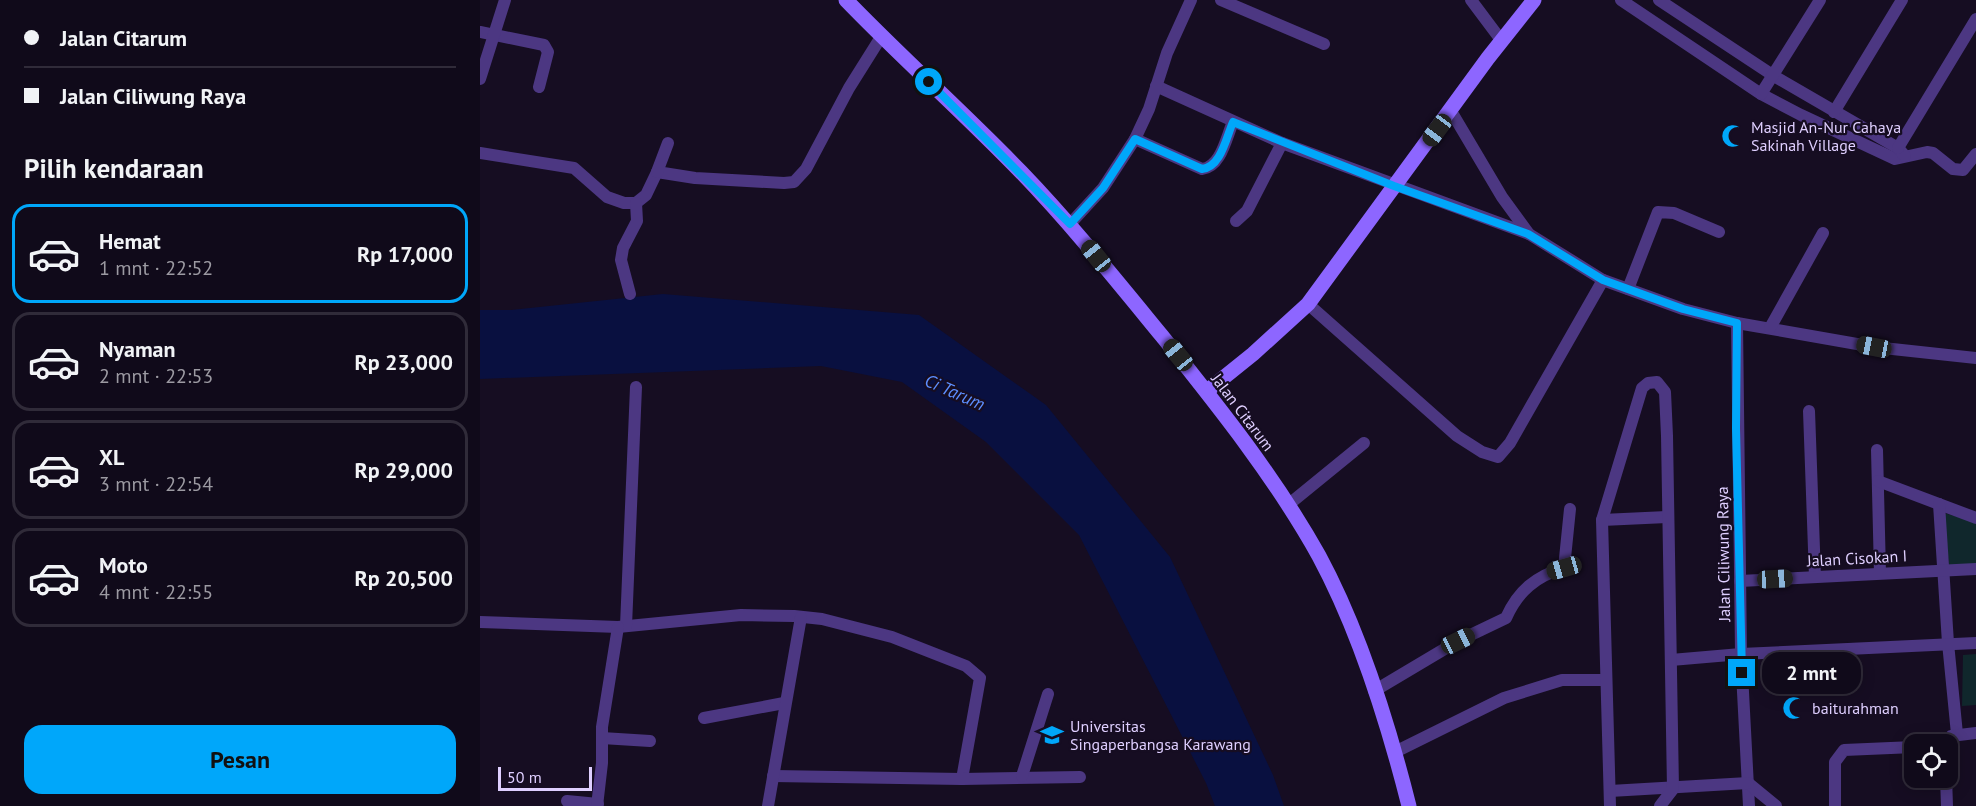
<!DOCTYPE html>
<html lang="id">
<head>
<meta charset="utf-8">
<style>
  body { margin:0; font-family:"PT Sans",sans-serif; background:#191323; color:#f1f3f6; height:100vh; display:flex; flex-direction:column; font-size:22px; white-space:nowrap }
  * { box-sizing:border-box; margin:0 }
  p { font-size:20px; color:#9c9aa2 }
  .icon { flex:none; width:33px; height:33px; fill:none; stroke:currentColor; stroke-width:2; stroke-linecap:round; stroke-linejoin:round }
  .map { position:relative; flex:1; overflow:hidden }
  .sheet { display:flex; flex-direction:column; background:#100a1a; width:480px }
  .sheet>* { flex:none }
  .hud { display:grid; align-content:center; height:132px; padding:0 24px; background:#100a1a }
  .tools { position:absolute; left:1424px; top:734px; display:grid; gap:12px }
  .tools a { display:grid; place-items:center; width:54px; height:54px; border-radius:12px; background:#100a1a; box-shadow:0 3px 15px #0003,0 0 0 2px #302b39; font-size:30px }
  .scale { position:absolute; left:18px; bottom:15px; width:94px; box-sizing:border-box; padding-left:6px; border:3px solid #dfcfff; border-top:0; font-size:16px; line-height:21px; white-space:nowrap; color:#dfcfff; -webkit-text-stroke:4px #160d22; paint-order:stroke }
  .end { position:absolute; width:27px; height:27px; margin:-14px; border:8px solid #00a7fa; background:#111; box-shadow:0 0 0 3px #111 }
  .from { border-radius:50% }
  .bubble { position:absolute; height:42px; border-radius:18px; background:#100a1a; box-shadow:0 3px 15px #0003,0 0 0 2px #302b39; font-size:20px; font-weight:600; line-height:42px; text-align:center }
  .car { position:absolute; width:18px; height:36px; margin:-18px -9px; border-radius:8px; box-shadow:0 0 4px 2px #0007; background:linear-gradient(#222 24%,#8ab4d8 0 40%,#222 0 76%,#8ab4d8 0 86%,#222 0) }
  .hud b { display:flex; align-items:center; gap:21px; height:57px; font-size:22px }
  .hud b+b { border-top:2px solid #302b39 }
  .hud i { width:15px; height:15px; background:#f1f3f6 }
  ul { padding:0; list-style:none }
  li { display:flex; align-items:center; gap:18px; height:99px; margin:0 12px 9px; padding:0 12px; border:3px solid #302b39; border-radius:18px }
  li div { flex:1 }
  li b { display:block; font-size:22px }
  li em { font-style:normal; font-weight:600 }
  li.on { border-color:#00a7fa }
  li>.icon { width:54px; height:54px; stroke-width:1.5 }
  h2 { padding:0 24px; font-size:27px; line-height:72px }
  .button { display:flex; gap:12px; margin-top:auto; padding:12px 24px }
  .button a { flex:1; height:69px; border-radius:18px; background:#00a7fa; color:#111; font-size:24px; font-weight:600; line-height:69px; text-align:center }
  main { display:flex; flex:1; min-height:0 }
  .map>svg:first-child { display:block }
</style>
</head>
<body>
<main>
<section class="sheet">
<div class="hud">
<b><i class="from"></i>Jalan Citarum</b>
<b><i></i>Jalan Ciliwung Raya</b>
</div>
<h2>Pilih kendaraan</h2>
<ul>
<li class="on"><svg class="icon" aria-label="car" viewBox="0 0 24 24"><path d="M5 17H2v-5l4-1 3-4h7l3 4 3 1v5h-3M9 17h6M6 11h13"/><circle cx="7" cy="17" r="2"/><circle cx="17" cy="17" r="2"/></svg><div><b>Hemat</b><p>1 mnt · 22:52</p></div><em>Rp 17,000</em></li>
<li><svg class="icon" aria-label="car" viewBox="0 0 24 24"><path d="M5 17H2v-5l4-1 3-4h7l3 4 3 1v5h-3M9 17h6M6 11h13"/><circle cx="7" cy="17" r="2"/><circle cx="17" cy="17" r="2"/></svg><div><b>Nyaman</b><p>2 mnt · 22:53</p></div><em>Rp 23,000</em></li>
<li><svg class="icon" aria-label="car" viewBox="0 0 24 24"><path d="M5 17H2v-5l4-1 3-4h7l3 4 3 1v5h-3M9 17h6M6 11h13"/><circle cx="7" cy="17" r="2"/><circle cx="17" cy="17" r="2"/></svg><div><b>XL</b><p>3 mnt · 22:54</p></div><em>Rp 29,000</em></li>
<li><svg class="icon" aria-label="car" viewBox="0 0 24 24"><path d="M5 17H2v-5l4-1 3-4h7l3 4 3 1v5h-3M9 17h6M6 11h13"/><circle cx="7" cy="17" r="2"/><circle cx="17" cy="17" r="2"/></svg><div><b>Moto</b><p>4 mnt · 22:55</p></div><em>Rp 20,500</em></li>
</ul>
<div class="button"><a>Pesan</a></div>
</section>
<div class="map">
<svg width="1496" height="806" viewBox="0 0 1496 806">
  <rect width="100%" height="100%" fill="#160d22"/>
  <!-- green -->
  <g fill="#10272c">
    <polygon points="1464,513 1496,522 1496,566 1469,566"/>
    <polygon points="1496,654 1496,705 1482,706 1483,655"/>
  </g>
  <!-- water -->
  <polygon fill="#091040" points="183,294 439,315 566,405 690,557 793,775 804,806 735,806 726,783 599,535 506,442 422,382 341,366 0,379 0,310 31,310"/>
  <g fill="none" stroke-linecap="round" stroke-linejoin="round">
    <!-- street -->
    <g stroke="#4c3782" stroke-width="12">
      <polyline points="741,0 844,44"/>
      <polyline points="991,0 1021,40"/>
      <polyline points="1141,0 1281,94 1321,115 1415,159 1447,152 1453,153 1473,169 1483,170 1496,154"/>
      <polyline points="1179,0 1294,76 1418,148 1425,156"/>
      <polyline points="0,32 64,45 68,52 59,87"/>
      <polyline points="0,79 25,0"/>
      <polyline points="676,86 802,143 1049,234 1123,280 1203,309 1257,323 1394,347 1496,358"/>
      <polyline points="1281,94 1340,0"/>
      <polyline points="971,111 1022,197 1049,234"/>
      <polyline points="1354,112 1422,0"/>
      <path d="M655 139 722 169C741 167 746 138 753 122"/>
      <polyline points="1418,148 1496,19"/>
      <polyline points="0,153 94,168 127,197 144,203 156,203 166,195 177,172 215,178 304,183 314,182 326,169 369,88 401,37"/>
      <polyline points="177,172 188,143"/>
      <polyline points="756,221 767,211 802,143"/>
      <polyline points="590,224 623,188 655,139 669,109 687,53 711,0"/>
      <polyline points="1148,289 1178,212 1194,213 1239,232"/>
      <polyline points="150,294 141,260 143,248 157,221 156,203"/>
      <polyline points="828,304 977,436 1002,452 1018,457 1030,443 1123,280"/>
      <polyline points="1257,323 1261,654 1269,806"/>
      <polyline points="1290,328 1343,233"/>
      <polyline points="1329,411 1335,577"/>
      <polyline points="1397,450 1400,573"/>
      <polyline points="1398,481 1496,518"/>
      <polyline points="1459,504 1468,643 1477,734"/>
      <polyline points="808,505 884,443"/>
      <polyline points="1122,520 1187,517"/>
      <polyline points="1260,581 1496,569"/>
      <polyline points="0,622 138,627 261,615 314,616 342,619 412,637 486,666 500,678 482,779"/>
      <polyline points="146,626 156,387"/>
      <polyline points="1191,660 1261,654 1496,643"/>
      <path d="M894 691 978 641 1026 618C1038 591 1056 576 1084 568L1090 509"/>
      <polyline points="224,718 304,703"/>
      <polyline points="122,738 170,741"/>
      <polyline points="1465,744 1471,736 1496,733"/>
      <polyline points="915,752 1024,698 1082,680 1126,680"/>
      <polyline points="293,776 482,779 600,777"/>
      <polyline points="542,776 568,694"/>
      <polyline points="1466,777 1467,806"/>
      <polyline points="1268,783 1296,806"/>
      <polyline points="1130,791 1268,783"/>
      <polyline points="87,801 118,804"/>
      <polyline points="117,806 122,763 122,727 138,627"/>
      <polyline points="288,806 321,617"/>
      <polyline points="1130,806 1122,520 1162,388 1168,383 1177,382 1185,392 1187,436 1193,789 1180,806"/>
      <polyline points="1355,806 1355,762 1364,750 1434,747"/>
    </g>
    <!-- secondary -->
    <g stroke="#8d66ff" stroke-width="15">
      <path d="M366 0C423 59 484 113 541 172 591 224 636 280 682 336 738 406 795 477 839 556 880 632 908 723 929 806"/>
      <polyline points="727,391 773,354 828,304 1008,58 1054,0"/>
    </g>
  </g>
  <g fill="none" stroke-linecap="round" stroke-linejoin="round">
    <!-- route -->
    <path stroke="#00a7fa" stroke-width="8" d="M449 82 590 224 623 188 655 139 722 169C741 167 746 138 753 122L914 186 1048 234 1123 280 1203 309 1257 323 1256 428 1262 673"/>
  </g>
  <!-- icons -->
  <defs>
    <g id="mosque-bare" transform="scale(1.8)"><path d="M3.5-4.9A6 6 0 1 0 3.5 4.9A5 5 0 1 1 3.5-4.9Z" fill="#00a7fa" stroke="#160d22" stroke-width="2.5" paint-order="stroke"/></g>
    <g id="university-bare" transform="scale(1.8)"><path d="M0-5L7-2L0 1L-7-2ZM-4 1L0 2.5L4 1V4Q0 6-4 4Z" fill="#00a7fa" stroke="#160d22" stroke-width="2.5" paint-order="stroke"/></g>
  </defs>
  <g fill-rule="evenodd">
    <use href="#mosque-bare" x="1253" y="136"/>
    <use href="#mosque-bare" x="1314" y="708"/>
    <use href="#university-bare" x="572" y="735"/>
  </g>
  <g text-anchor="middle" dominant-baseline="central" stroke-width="4.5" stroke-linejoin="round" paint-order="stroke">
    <!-- poi labels -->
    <g font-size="16" fill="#dfcfff" stroke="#160d22" text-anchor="start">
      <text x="1271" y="127">Masjid An-Nur Cahaya<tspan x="1271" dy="18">Sakinah Village</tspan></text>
      <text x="1332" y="708">baiturahman</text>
      <text x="590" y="726">Universitas<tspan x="590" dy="18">Singaperbangsa Karawang</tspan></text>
    </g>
    <!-- street labels -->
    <g font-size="16" fill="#dfcfff" stroke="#160d22">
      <text transform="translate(763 412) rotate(53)">Jalan Citarum</text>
      <text transform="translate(1243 554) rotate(-91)">Jalan Ciliwung Raya</text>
      <text transform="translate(1377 558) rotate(-3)">Jalan Cisokan I</text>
    </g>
    <!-- water labels -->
    <g font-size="18" font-style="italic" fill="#5d8eff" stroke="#160d22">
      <text transform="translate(475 392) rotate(24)">Ci Tarum</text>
    </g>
  </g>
</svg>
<div class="tools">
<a><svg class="icon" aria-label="locate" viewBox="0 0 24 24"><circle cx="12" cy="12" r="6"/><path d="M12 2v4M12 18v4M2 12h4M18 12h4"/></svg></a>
</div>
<div class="scale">50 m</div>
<i class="end from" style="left:449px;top:82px"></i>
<i class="end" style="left:1262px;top:673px"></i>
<div class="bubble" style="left:1282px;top:652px;width:99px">2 mnt</div>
<i class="car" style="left:957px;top:130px;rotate:217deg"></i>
<i class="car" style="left:616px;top:256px;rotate:321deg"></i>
<i class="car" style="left:1394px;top:347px;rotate:281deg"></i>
<i class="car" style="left:698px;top:355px;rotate:321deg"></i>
<i class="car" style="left:1084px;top:568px;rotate:254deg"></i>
<i class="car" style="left:1295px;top:579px;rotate:87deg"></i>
<i class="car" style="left:978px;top:641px;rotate:64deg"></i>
</div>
</main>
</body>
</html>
